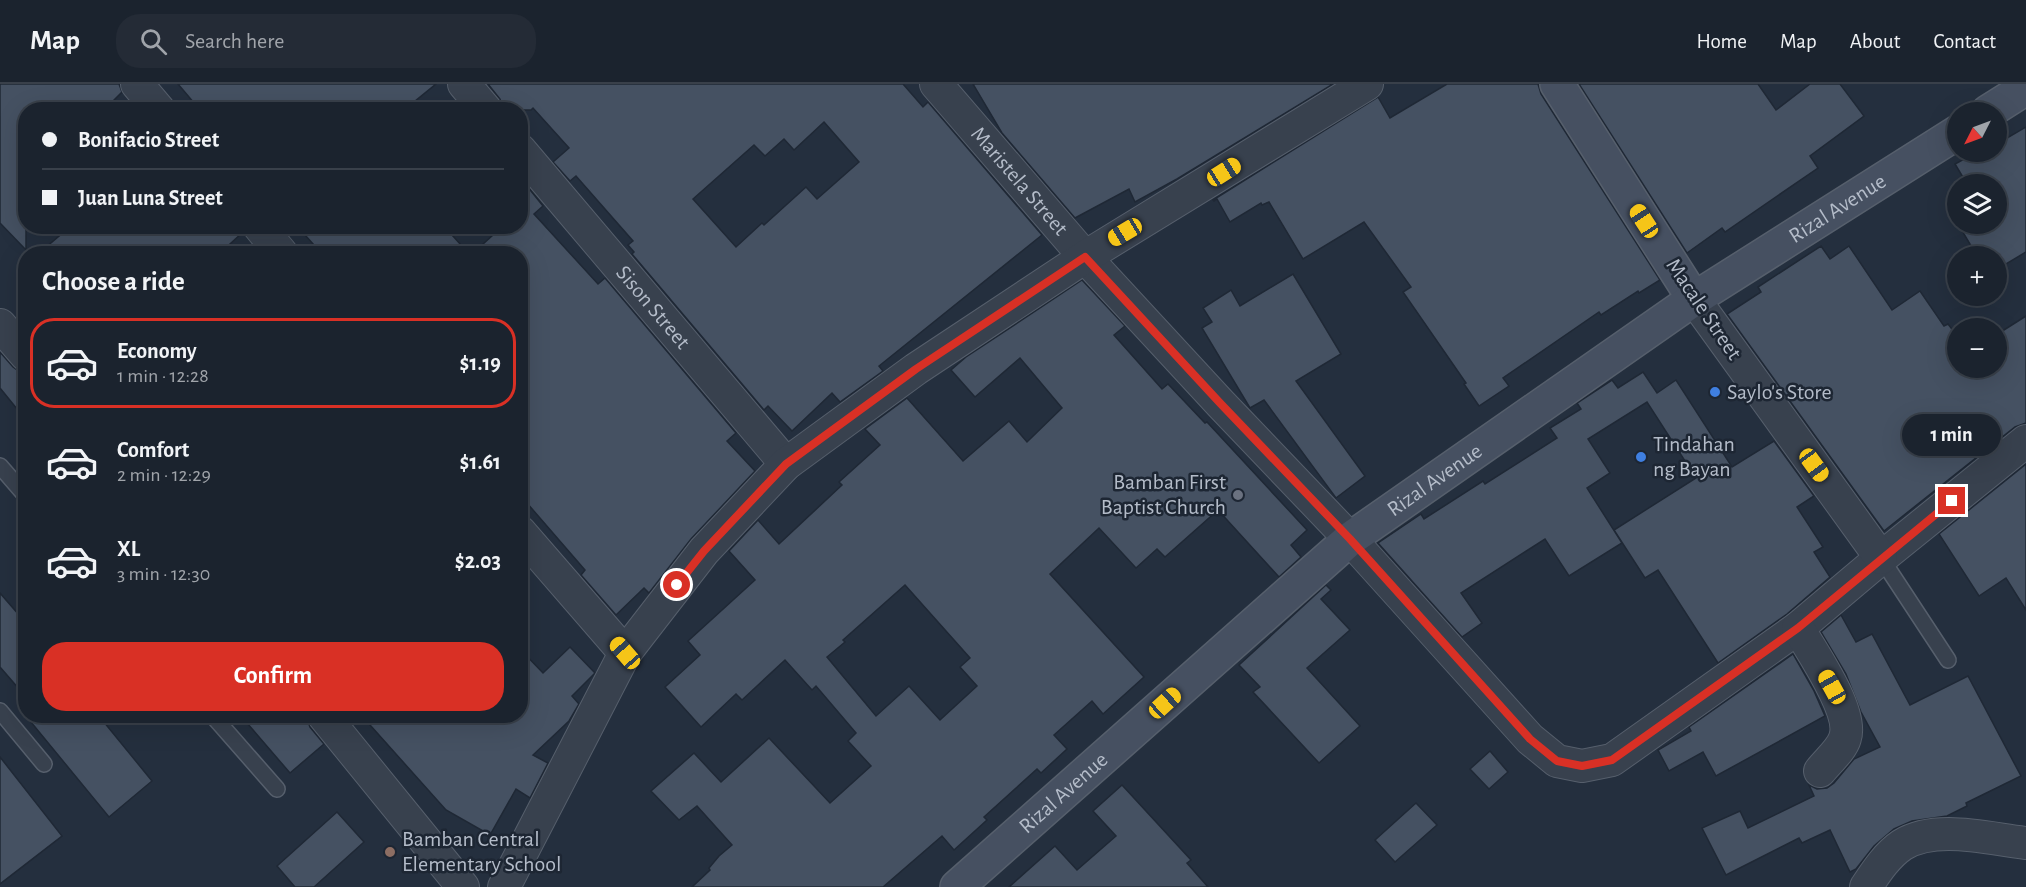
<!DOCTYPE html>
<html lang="en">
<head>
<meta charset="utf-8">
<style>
  body { margin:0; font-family:"Alegreya Sans",sans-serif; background:#242b36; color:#f1f3f6; height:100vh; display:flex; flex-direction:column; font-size:22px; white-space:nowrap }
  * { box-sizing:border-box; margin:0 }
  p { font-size:20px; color:#a0a4aa }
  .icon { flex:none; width:33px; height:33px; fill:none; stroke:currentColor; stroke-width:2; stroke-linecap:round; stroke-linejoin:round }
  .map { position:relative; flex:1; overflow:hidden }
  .side { position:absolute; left:18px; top:162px; width:510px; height:477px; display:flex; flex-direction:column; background:#1b232e; border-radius:24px; box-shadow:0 6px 24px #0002,0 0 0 2px #39404a }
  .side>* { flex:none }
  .top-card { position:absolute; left:18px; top:18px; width:510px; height:132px; border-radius:24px; box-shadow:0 6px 24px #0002,0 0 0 2px #39404a; display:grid; align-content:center; height:132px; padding:0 24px; background:#1b232e }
  .needle { width:39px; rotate:228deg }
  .fabs { position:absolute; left:1947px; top:18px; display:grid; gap:12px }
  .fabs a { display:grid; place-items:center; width:60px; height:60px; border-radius:50%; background:#1b232e; box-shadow:0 6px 24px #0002,0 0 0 2px #39404a; font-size:30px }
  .end { position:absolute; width:27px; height:27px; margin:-14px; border:8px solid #d93025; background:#fff; box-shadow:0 0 0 3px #fff }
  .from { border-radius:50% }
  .bubble { position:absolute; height:42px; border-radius:21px; background:#1b232e; box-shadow:0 6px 24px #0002,0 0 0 2px #39404a; font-size:20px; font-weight:700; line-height:42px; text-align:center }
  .car { position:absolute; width:18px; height:36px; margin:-18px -9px; border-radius:8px; box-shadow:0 0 4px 2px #0007; background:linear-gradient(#f5c518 24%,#345 0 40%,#f5c518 0 76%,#345 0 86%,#f5c518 0) }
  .top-card b { display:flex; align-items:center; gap:21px; height:57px; font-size:22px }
  .top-card b+b { border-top:2px solid #39404a }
  .top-card i { width:15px; height:15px; background:#f1f3f6 }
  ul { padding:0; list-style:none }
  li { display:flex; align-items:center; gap:18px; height:90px; margin:0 12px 9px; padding:0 12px; border:3px solid transparent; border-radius:24px }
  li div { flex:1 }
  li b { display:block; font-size:22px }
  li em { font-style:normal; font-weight:700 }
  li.active { border-color:#d93025 }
  li>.icon { width:54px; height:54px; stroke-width:1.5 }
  h2 { padding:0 24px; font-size:27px; line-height:72px }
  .cta { display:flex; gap:12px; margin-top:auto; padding:12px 24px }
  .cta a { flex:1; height:69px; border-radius:24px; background:#d93025; color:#fff; font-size:24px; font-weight:700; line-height:69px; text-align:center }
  header { display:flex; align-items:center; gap:36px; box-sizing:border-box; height:84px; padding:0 30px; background:#1b232e; border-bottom:2px solid #39404a }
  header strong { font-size:28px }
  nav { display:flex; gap:33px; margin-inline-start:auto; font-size:21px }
  .search { width:420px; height:54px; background:#242b36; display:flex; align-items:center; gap:15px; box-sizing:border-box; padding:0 21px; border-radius:24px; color:#a0a4aa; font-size:22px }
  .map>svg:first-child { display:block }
</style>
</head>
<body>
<header>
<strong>Map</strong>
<div class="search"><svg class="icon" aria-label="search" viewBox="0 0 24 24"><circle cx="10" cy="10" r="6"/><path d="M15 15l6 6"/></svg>Search here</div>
<nav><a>Home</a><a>Map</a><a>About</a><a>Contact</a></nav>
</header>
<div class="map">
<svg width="2026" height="803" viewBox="0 0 2026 803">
  <rect width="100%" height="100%" fill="#242f3e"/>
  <!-- building -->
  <g fill="#455162" stroke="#1f2835" stroke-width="1.5" fill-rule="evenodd">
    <polygon points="0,0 119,0 122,8 104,26 26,26 26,166 0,139"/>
    <polygon points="178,0 436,0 404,26 200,26"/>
    <path d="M488 0H903L923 23 928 18 1042 151 879 282 883 287 840 318 832 309 792 347 768 322 764 326 632 170 634 168 628 161 633 157 576 92 570 97 553 78 569 64 533 24 531 26H504L500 15ZM824 38 859 78 817 115 806 103 764 141 762 139 736 163 693 115 754 61 765 72 784 55 794 66Z"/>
    <polygon points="973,0 1333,0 1177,95 1135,118 1129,105 1075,134 1002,49"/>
    <polygon points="1447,0 1538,0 1541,10 1660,196 1639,209 1638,207 1601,231 1599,228 1503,294 1509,302 1479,322 1464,300 1466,299 1403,208 1411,203 1364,138 1303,175 1269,118 1262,121 1261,119 1230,138 1217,115 1214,117 1213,116 1378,13 1390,34"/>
    <polygon points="1579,0 1758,0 1776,26 1810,0 1840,0 1864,32 1810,72 1818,84 1725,148 1722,144 1687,169"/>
    <polygon points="2026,43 2026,168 1996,186 1996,172 1977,172 1958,140 1996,140 1996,100 1967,100 1955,80 1977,68 1996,68 1996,56 2000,54 2002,57"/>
    <polygon points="527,102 543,122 534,130 598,200 605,194 736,349 727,357 755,387 691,455 649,509 644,504 616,531 581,491 585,486 520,411 520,170 472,170 503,142 520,142 520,107"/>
    <polygon points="71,142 241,142 243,148 219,170 38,170"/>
    <polygon points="297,142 444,142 469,170 322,170"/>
    <polygon points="1821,162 1830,175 1849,162 1892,226 1920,207 1944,242 1948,240 1958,253 1958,284 1996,284 1996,251 2026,232 2026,339 2015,343 1884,447 1727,230 1761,208 1758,203"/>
    <polygon points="1293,190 1341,270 1296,297 1365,392 1336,414 1264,316 1250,324 1202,244 1212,238 1203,224 1231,206 1240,222"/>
    <path d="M1082 196 1125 242 1114 251 1162 305 1168 300 1205 339 1207 338 1307 446 1291 461 1301 473 1279 493 1218 426 1165 473 1157 465 1136 484 1099 444 1050 490 1144 593 1103 630 1092 617 1054 651 1067 665 1041 689 1037 685 984 733 987 736 954 766 942 752 883 803H692L710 786 709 784 719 772 732 761 697 722 679 736 651 707 694 669 721 698 769 654 830 719 871 682 848 657 856 649 816 602 812 606 785 576 742 616 736 610 701 643 665 603 700 571 688 557 755 496 729 467 758 436 779 460 842 401 839 398 880 361 865 345 907 314 963 377 1009 337 1027 358 1062 324 1020 274 975 313 951 286 966 273ZM905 501 970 574 960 583 977 602 940 636 909 602 876 632 827 573 845 558 843 556Z"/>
    <polygon points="0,268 13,283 20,288 26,288 26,336 0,304"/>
    <polygon points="1643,288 1657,309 1676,296 1732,383 1774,357 1814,412 1797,423 1823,463 1814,468 1830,493 1787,530 1718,579 1658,486 1645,494 1614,446 1696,394 1647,318 1588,355 1610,389 1587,404 1622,459 1569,492 1545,455 1461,509 1482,539 1462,553 1378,459 1421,430 1424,435 1483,397 1485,400 1557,354 1550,344 1581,325 1577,319 1612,296 1618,304"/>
    <polygon points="2026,380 2026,526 2006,494 1979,512 1939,450"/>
    <polygon points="1326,501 1331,506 1321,515 1350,546 1307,584 1360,642 1319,679 1253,608 1260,603 1239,581"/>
    <polygon points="0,509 26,539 26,613 0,583"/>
    <polygon points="1841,531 1856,558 1872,550 1910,621 1968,592 2021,692 1966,719 1967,722 1947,732 1912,737 1894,745 1874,762 1856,785 1850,788 1830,746 1802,759 1799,754 1726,791 1702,744 1740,727 1748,744 1814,712 1809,701 1817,705 1827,704 1834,699 1854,675 1880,663 1861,628 1846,590 1821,548"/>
    <polygon points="570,563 595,589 572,612 579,620 569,637 533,671 548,679 530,714 516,705 490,751 446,726 362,632 520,632 520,565 543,589"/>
    <polygon points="1793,570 1814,607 1825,632 1716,692 1703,668 1669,687 1658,666 1691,647 1689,643"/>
    <polygon points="26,632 99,632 152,697 109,733"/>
    <polygon points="241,632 306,632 310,643 324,660 290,689"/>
    <polygon points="1490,667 1508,688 1489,705 1470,685"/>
    <polygon points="0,673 62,752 0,800"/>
    <polygon points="1122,701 1191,776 1187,779 1208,803 1009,803 1055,762 1077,786 1116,752 1093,727"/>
    <polygon points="1416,719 1437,741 1395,778 1375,756"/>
    <polygon points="337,728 364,758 314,803 295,803 277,782"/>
  </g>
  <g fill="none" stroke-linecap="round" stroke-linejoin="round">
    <!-- lane casing -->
    <g stroke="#565f6c" stroke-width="18">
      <g id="lane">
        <polyline points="0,382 26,412"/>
        <polyline points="1881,474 1948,576"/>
        <polyline points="0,627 44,680"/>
        <polyline points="213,632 277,705"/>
      </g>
    </g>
    <!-- street casing -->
    <g stroke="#565f6c" stroke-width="34">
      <g id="street">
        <polyline points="137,0 159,26"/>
        <polyline points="464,0 486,26"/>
        <path id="s1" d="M936 0 1085 173 1220 319 1350 455 1530 655 1557 677 1582 682 1612 676 1798 544 1881 474 2026 357"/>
        <path id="s2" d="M520 66 786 380"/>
        <polyline points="259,142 282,170"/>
        <polyline points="1694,215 1881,474"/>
        <polyline points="0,241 26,271"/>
        <polyline points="520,448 625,569"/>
        <path d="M1798 544C1812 568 1854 628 1845 654 1842 665 1828 677 1820 687"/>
        <polyline points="324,632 463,803"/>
        <polyline points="504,803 625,569 704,467 786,380 916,285 1085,173 1367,0"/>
        <path d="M1866 803C1876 788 1887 771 1902 761 1936 740 1989 755 2026 759"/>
      </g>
    </g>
    <!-- secondary casing -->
    <g stroke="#565f6c" stroke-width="36">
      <g id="secondary">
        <polyline points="1557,0 1694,215"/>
        <polyline points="1988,28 2026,4"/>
        <path id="s3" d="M957 803 1350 455 1694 215 1958 48"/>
      </g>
    </g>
    <!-- lane -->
    <use href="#lane" stroke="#38414e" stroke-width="15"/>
    <!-- street -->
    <use href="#street" stroke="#38414e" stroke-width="32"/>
    <!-- secondary -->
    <use href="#secondary" stroke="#465061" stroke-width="33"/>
  </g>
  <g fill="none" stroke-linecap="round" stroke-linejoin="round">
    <!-- route -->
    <polyline stroke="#d93025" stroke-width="8" points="677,501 704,467 786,380 916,285 1085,173 1220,319 1350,455 1530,655 1557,677 1582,682 1612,676 1798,544 1952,417"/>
  </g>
  <!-- markers -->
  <g fill="#3f7fe0" stroke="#1d2633" stroke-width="2">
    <circle cx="1715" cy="308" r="6"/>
    <circle cx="1641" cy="373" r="6"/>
  </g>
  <circle fill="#6b7280" stroke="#1d2633" stroke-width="2" cx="1238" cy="411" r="6"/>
  <circle fill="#8d6e63" stroke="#1d2633" stroke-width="2" cx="390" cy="768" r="6"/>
  <g text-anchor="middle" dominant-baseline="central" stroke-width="5" stroke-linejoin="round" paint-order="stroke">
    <!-- street labels -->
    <g font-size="22" fill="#b4bcc9" stroke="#1d2633">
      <text stroke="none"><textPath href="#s1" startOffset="128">Maristela Street</textPath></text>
      <text stroke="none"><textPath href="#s3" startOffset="1114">Rizal Avenue</textPath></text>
      <text stroke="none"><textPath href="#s2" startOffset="206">Sison Street</textPath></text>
      <text transform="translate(1704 225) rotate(56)">Macale Street</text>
      <text stroke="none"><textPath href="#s3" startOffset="628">Rizal Avenue</textPath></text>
      <text stroke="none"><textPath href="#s3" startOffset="142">Rizal Avenue</textPath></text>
    </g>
    <!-- poi labels -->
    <g font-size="22" fill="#b4bcc9" stroke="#1d2633" text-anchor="start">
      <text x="1727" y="308">Saylo's Store</text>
      <text x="1653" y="360">Tindahan<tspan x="1653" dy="25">ng Bayan</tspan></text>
      <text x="1226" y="398" text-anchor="end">Bamban First<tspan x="1226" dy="25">Baptist Church</tspan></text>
      <text x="402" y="755">Bamban Central<tspan x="402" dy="25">Elementary School</tspan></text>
    </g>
  </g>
</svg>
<div class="fabs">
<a><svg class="needle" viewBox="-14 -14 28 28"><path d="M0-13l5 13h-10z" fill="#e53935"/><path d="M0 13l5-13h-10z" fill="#a0a4aa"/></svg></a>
<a><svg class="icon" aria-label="layers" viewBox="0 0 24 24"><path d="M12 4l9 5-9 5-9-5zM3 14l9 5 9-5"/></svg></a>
<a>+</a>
<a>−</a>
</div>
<i class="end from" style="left:677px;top:501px"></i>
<i class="end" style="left:1952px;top:417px"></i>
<div class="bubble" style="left:1902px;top:330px;width:99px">1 min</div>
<i class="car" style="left:1224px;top:88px;rotate:58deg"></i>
<i class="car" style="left:1644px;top:137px;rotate:327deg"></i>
<i class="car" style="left:1125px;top:148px;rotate:239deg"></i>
<i class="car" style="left:1814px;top:381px;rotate:144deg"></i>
<i class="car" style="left:625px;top:569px;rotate:319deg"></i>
<i class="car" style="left:1832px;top:603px;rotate:331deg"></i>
<i class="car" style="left:1165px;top:619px;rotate:48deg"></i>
<div class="top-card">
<b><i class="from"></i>Bonifacio Street</b>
<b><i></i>Juan Luna Street</b>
</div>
<section class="side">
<h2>Choose a ride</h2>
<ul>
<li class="active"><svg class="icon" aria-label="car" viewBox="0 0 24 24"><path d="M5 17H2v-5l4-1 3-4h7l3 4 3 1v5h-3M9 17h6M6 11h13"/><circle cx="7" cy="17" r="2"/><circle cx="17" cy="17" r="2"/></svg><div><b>Economy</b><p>1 min · 12:28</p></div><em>$1.19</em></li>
<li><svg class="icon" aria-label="car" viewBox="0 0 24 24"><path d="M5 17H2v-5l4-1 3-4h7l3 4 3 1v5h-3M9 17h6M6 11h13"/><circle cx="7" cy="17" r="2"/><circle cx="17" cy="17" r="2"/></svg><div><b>Comfort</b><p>2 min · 12:29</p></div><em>$1.61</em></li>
<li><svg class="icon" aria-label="car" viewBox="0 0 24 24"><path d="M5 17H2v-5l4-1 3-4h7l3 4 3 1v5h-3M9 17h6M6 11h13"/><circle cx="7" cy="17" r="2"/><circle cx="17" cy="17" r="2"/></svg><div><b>XL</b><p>3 min · 12:30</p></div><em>$2.03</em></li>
</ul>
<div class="cta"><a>Confirm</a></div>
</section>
</div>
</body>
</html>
